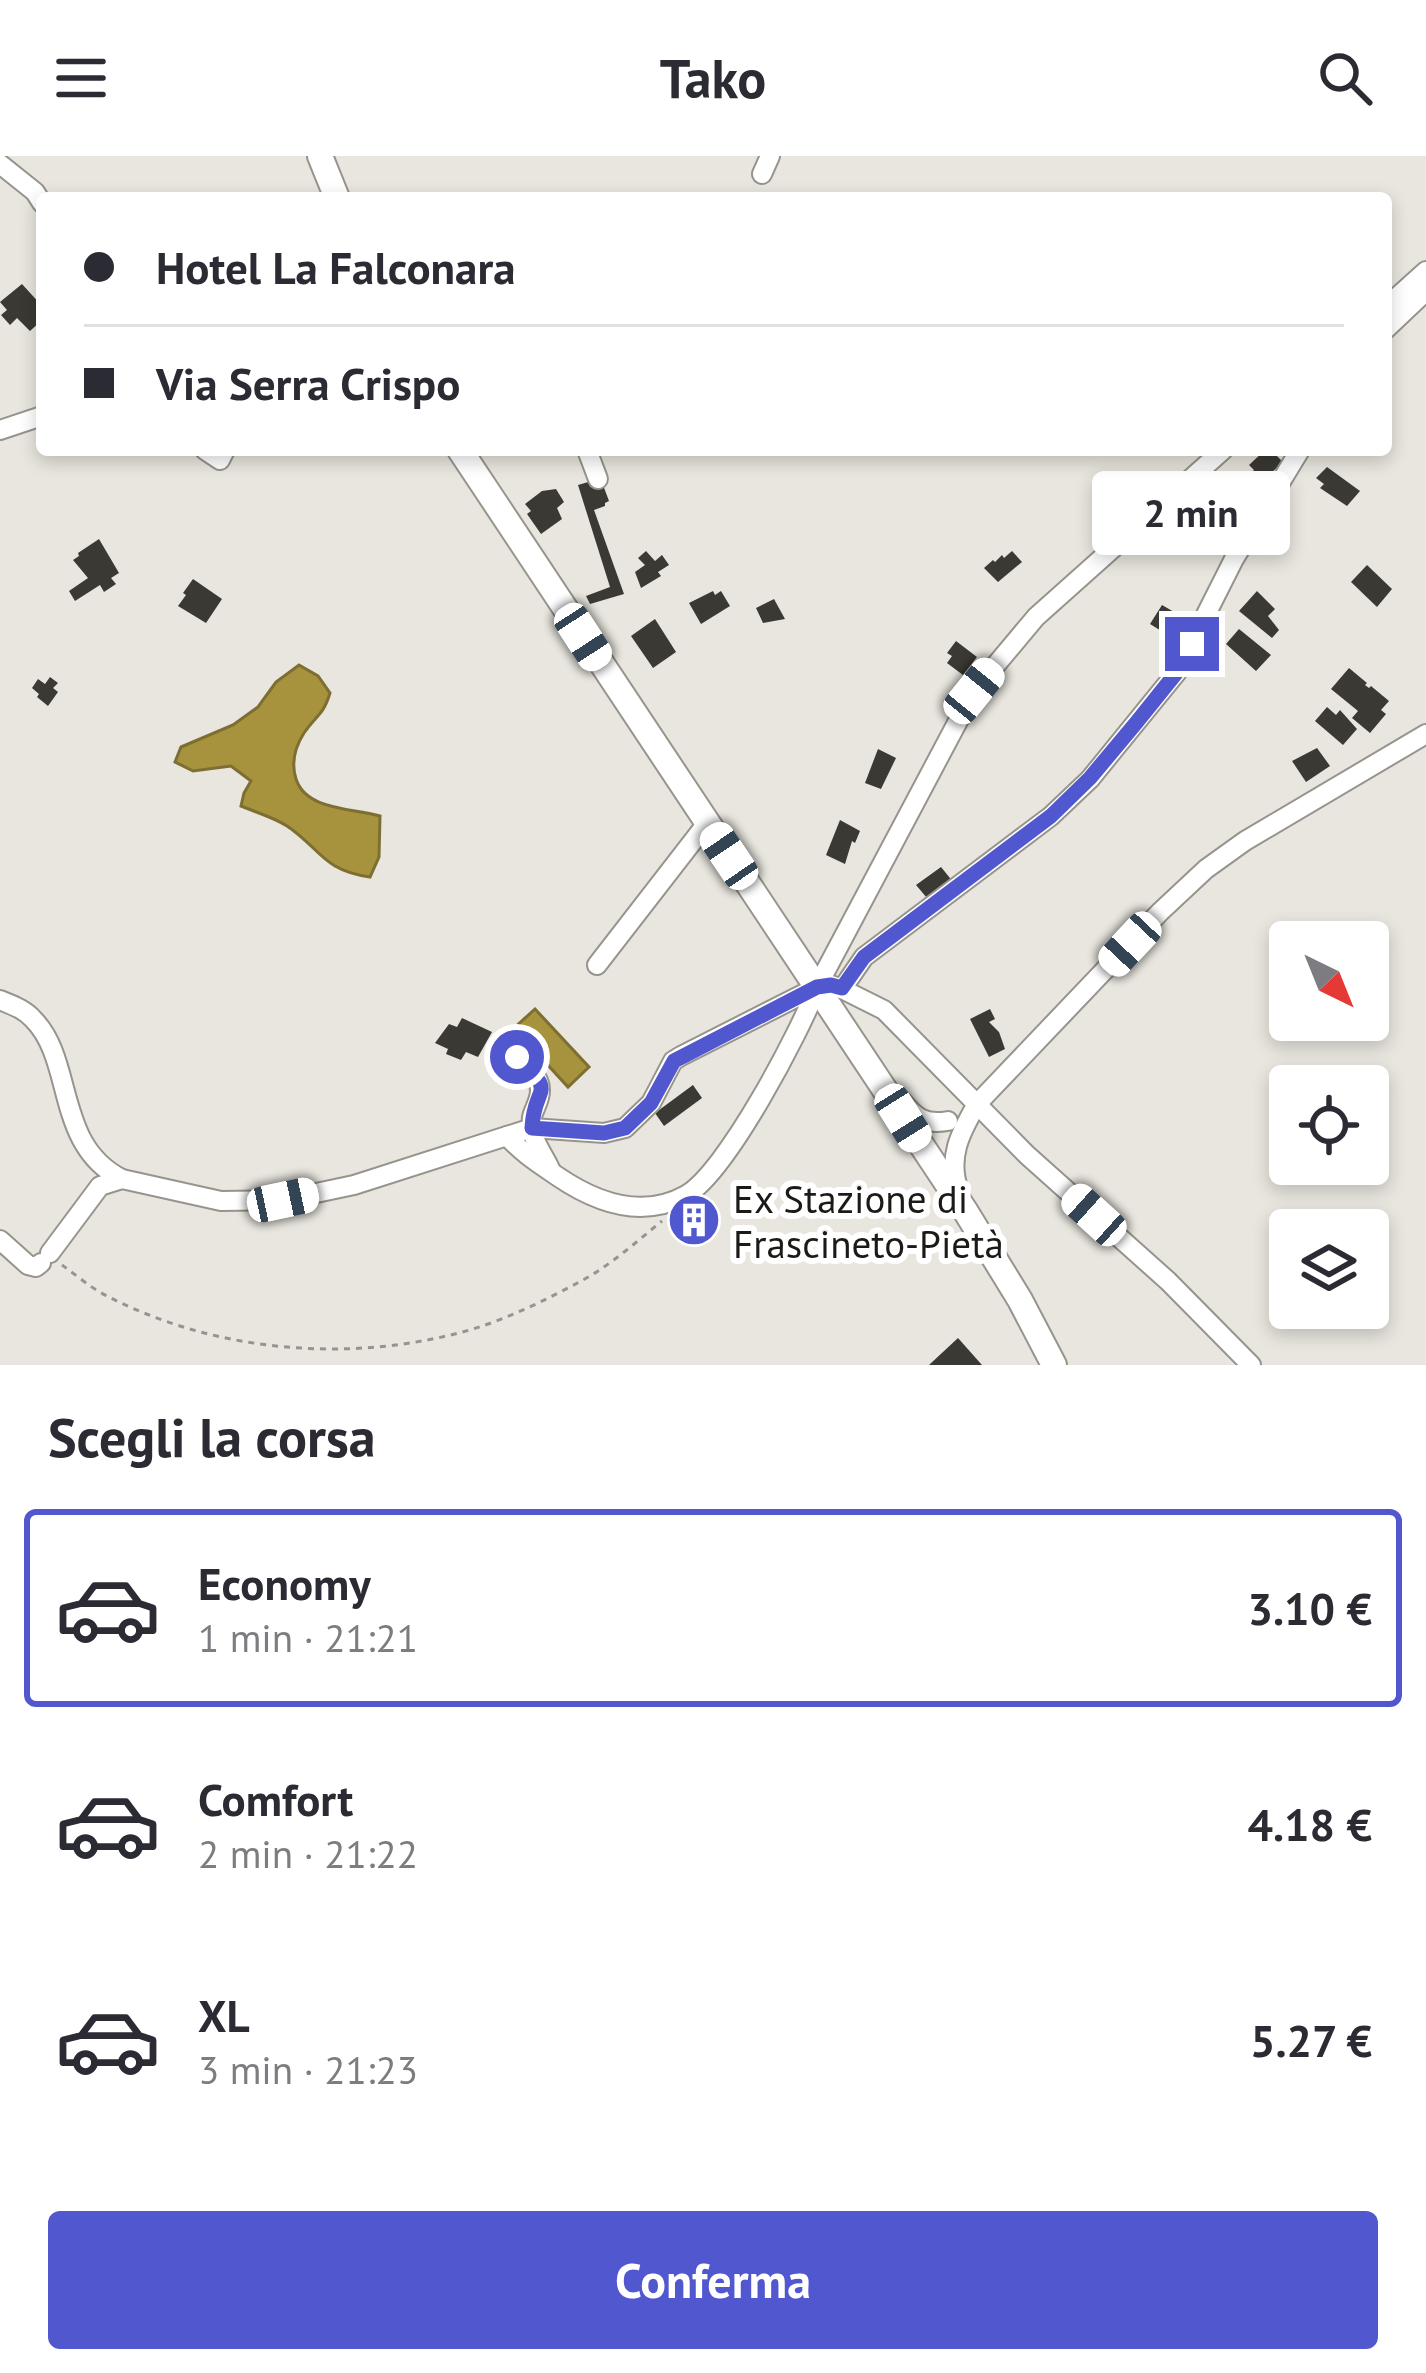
<!DOCTYPE html>
<html lang="it">
<head>
<meta charset="utf-8">
<style>
  body { margin:0; font-family:"PT Sans",sans-serif; background:#f7f7f7; color:#2b2b33; height:100vh; display:flex; flex-direction:column; font-size:45px; white-space:nowrap }
  * { box-sizing:border-box; margin:0 }
  p { font-size:39px; color:#7c7c81 }
  .icon { flex:none; width:66px; height:66px; fill:none; stroke:currentColor; stroke-width:2; stroke-linecap:round; stroke-linejoin:round }
  .map { position:relative; height:1209px; overflow:hidden }
  .drawer { display:flex; flex-direction:column; background:#fff; flex:1 }
  .drawer>* { flex:none }
  .guide { position:absolute; left:36px; top:36px; width:1356px; height:264px; border-radius:12px; box-shadow:0 6px 18px #0003; display:grid; align-content:center; height:264px; padding:0 48px; background:#fff }
  .needle { width:78px; rotate:137deg }
  .tools { position:absolute; left:1269px; top:765px; display:grid; gap:24px }
  .tools a { display:grid; place-items:center; width:120px; height:120px; border-radius:12px; background:#fff; box-shadow:0 6px 18px #0003; font-size:60px }
  .end { position:absolute; width:54px; height:54px; margin:-27px; border:15px solid #5158cf; background:#fff; box-shadow:0 0 0 6px #fff }
  .from { border-radius:50% }
  .bubble { position:absolute; height:84px; border-radius:12px; background:#fff; box-shadow:0 6px 18px #0003; font-size:39px; font-weight:800; line-height:84px; text-align:center }
  .car { position:absolute; width:36px; height:72px; margin:-36px -18px; border-radius:15px; box-shadow:0 0 9px 3px #0007; background:linear-gradient(#fff 24%,#345 0 40%,#fff 0 76%,#345 0 86%,#fff 0) }
  .guide b { display:flex; align-items:center; gap:42px; height:114px; font-size:45px }
  .guide b+b { border-top:3px solid #e1e1e2 }
  .guide i { width:30px; height:30px; background:#2b2b33 }
  ul { padding:0; list-style:none }
  li { display:flex; align-items:center; gap:36px; height:198px; margin:0 24px 18px; padding:0 24px; border:6px solid transparent; border-radius:12px }
  li div { flex:1 }
  li b { display:block; font-size:45px }
  li em { font-style:normal; font-weight:800 }
  li.active { border-color:#5158cf }
  li>.icon { width:108px; height:108px; stroke-width:1.5 }
  h2 { padding:0 48px; font-size:54px; line-height:144px }
  .button { display:flex; gap:24px; margin-top:auto; padding:24px 48px }
  .button a { flex:1; height:138px; border-radius:12px; background:#5158cf; color:#fff; font-size:48px; font-weight:800; line-height:138px; text-align:center }
  header { display:flex; justify-content:space-between; align-items:center; height:156px; padding:0 48px; background:#fff; font-size:54px; font-weight:800 }
  .map>svg:first-child { display:block }
</style>
</head>
<body>
<header><svg class="icon" aria-label="menu" viewBox="0 0 24 24"><path d="M4 6h16M4 12h16M4 18h16"/></svg>Tako<svg class="icon" aria-label="search" viewBox="0 0 24 24"><circle cx="10" cy="10" r="6"/><path d="M15 15l6 6"/></svg></header>
<div class="map">
<svg width="1426" height="1209" viewBox="0 0 1426 1209">
  <rect width="100%" height="100%" fill="#e8e6de"/>
  <!-- water -->
  <g fill="#a7923e" stroke="#7d6e32" stroke-width="3">
    <path d="M299 509 318 520 330 537C323 560 316 559 304 577 295 591 291 607 296 623 306 654 351 652 380 660L379 701 370 721C323 715 320 692 287 670 273 661 255 656 241 650L244 637 251 625 231 610 193 615 175 606 181 591 233 569 258 551 276 526Z"/>
    <polygon points="535,853 589,911 568,931 514,872"/>
  </g>
  <!-- building -->
  <g fill="#3b3933">
    <polygon points="22,128 42,150 42,164 30,175 17,162 10,169 1,159 7,154 0,146"/>
    <polygon points="1265,294 1281,294 1276,299 1283,306 1270,318 1273,321 1252,342 1257,347 1246,358 1227,339 1254,314 1249,309"/>
    <polygon points="1327,311 1360,335 1347,350 1320,332 1324,328 1316,322"/>
    <polygon points="595,324 603,329 609,345 605,347 605,350 594,354 624,438 590,448 586,440 610,431 578,329"/>
    <polygon points="556,333 564,346 557,352 562,363 541,378 527,358 531,355 525,348 542,335"/>
    <polygon points="1192,335 1214,351 1207,360 1218,369 1224,363 1238,374 1230,385 1217,372 1210,380 1178,355"/>
    <polygon points="99,383 119,417 111,422 116,428 104,436 100,429 75,445 69,435 88,422 73,404 79,400 78,397"/>
    <polygon points="646,395 655,405 662,399 669,409 658,416 661,420 641,432 635,416 645,409 638,402"/>
    <polygon points="1012,395 1022,406 998,426 984,412 993,404 995,406 1002,399 1004,402"/>
    <polygon points="1367,409 1392,433 1377,451 1351,426"/>
    <polygon points="193,423 222,443 206,467 178,450 186,439 183,437"/>
    <polygon points="713,435 715,439 721,435 730,450 701,468 689,447"/>
    <polygon points="1257,435 1275,453 1268,460 1279,474 1272,482 1239,455"/>
    <polygon points="774,443 785,463 763,467 756,452"/>
    <polygon points="1162,449 1193,467 1181,505 1172,497 1179,486 1150,468"/>
    <polygon points="655,463 676,496 653,512 631,480"/>
    <polygon points="1239,473 1271,499 1256,515 1226,488"/>
    <polygon points="956,485 977,501 963,519 947,507 952,500 947,497"/>
    <polygon points="1349,512 1367,527 1365,529 1369,532 1371,530 1389,545 1381,554 1386,558 1370,577 1352,562 1358,555 1331,533"/>
    <polygon points="50,521 58,527 53,532 58,536 48,550 37,541 39,538 32,532 38,523 45,528"/>
    <polygon points="1327,551 1336,559 1340,554 1357,573 1343,589 1315,565"/>
    <polygon points="1317,592 1330,610 1306,626 1292,605"/>
    <polygon points="878,593 896,602 881,633 865,627"/>
    <polygon points="840,664 860,675 855,687 852,685 845,708 826,699"/>
    <polygon points="941,711 954,727 946,733 943,730 927,742 916,729"/>
    <polygon points="990,853 995,863 989,866 999,876 1005,893 989,901 970,863"/>
    <polygon points="462,862 492,876 478,901 466,896 461,904 446,898 448,893 435,887 449,868 457,871"/>
    <polygon points="693,929 702,942 664,970 655,957"/>
    <polygon points="703,1043 715,1055 685,1085 673,1072"/>
    <polygon points="958,1182 982,1209 929,1209"/>
  </g>
  <g fill="none" stroke-linecap="round" stroke-linejoin="round">
    <!-- minor casing -->
    <g stroke="#96948c" stroke-width="22">
      <g id="minor">
        <polyline points="0,8 35,36 42,47"/>
        <polyline points="762,18 770,0"/>
        <polyline points="1386,151 1426,115"/>
        <polyline points="1386,173 1426,135"/>
        <polyline points="0,274 42,260"/>
        <polyline points="205,294 220,304 225,294"/>
        <polyline points="587,294 598,323"/>
        <polyline points="597,809 707,667"/>
        <polyline points="842,833 864,801 1051,660 1090,623 1177,516 1234,403 1300,294"/>
        <path d="M0 844C12 849 24 853 33 863 75 905 54 989 122 1023"/>
        <path d="M517 901C534 917 547 926 536 950 533 958 531 960 532 969 532 986 545 1000 551 1015"/>
        <path d="M902 945C916 962 925 969 948 965"/>
        <path d="M507 980C522 997 538 1007 557 1020 595 1046 641 1064 686 1039 726 1017 800 876 817 831L974 535 1036 461 1223 294"/>
        <path d="M959 1035C947 1002 960 977 977 948L1160 756 1206 713 1245 685 1426 578"/>
        <polyline points="0,1084 28,1109 36,1111 41,1107"/>
        <polyline points="50,1097 100,1030 122,1023 221,1045 283,1044 354,1029 532,972 604,977 625,972 651,947 673,905 681,900 817,831 831,829 842,833 884,854 1027,999 1168,1125 1251,1209"/>
      </g>
    </g>
    <!-- major casing -->
    <g stroke="#96948c" stroke-width="28">
      <g id="major">
        <polyline points="320,0 337,42"/>
        <polyline points="460,294 966,1056 1020,1144 1054,1209"/>
      </g>
    </g>
    <!-- path -->
    <path stroke="#95948e" stroke-width="3" stroke-dasharray="6 6" stroke-linecap="butt" d="M62 1109C76 1119 91 1132 107 1140 217 1197 354 1208 473 1173 509 1162 548 1143 581 1125 611 1109 636 1086 662 1065"/>
    <!-- minor -->
    <use href="#minor" stroke="#fff" stroke-width="18"/>
    <!-- major -->
    <use href="#major" stroke="#fff" stroke-width="24"/>
  </g>
  <g fill="none" stroke-linecap="round" stroke-linejoin="round">
    <!-- route -->
    <path stroke="#5158cf" stroke-width="15" d="M517 901C559 941 534 927 532 972L604 977 625 972 651 947 674 905 817 831 831 829 842 832 864 801 1051 660 1090 622 1136 567 1177 516 1192 488"/>
  </g>
  <!-- icons -->
  <defs>
    <g id="building-disc" transform="scale(2.7)"><circle r="9.5" fill="#5158cf" stroke="#fff"/><path d="M-4-6H4V6H1V3H-1V6H-4ZM-2.5-4.3h1.7v1.8h-1.7ZM.8-4.3h1.7v1.8H.8ZM-2.5-1h1.7V.8h-1.7ZM.8-1h1.7V.8H.8Z" fill="#fff"/></g>
  </defs>
  <g fill-rule="evenodd">
    <use href="#building-disc" x="694" y="1064"/>
  </g>
  <g text-anchor="middle" dominant-baseline="central" stroke-width="12" stroke-linejoin="round" paint-order="stroke">
    <!-- poi labels -->
    <g font-size="39" fill="#1b1a17" stroke="#fff" text-anchor="start">
      <text x="733" y="1042">Ex Stazione di<tspan x="733" dy="45">Frascineto-Pietà</tspan></text>
    </g>
  </g>
</svg>
<div class="tools">
<a><svg class="needle" viewBox="-14 -14 28 28"><path d="M0-13l5 13h-10z" fill="#e53935"/><path d="M0 13l5-13h-10z" fill="#7c7c81"/></svg></a>
<a><svg class="icon" aria-label="locate" viewBox="0 0 24 24"><circle cx="12" cy="12" r="6"/><path d="M12 2v4M12 18v4M2 12h4M18 12h4"/></svg></a>
<a><svg class="icon" aria-label="layers" viewBox="0 0 24 24"><path d="M12 4l9 5-9 5-9-5zM3 14l9 5 9-5"/></svg></a>
</div>
<i class="end from" style="left:517px;top:901px"></i>
<i class="end" style="left:1192px;top:488px"></i>
<div class="bubble" style="left:1092px;top:315px;width:198px">2 min</div>
<i class="car" style="left:583px;top:481px;rotate:147deg"></i>
<i class="car" style="left:974px;top:535px;rotate:39deg"></i>
<i class="car" style="left:729px;top:700px;rotate:326deg"></i>
<i class="car" style="left:1130px;top:788px;rotate:223deg"></i>
<i class="car" style="left:903px;top:962px;rotate:148deg"></i>
<i class="car" style="left:283px;top:1044px;rotate:78deg"></i>
<i class="car" style="left:1094px;top:1059px;rotate:312deg"></i>
<div class="guide">
<b><i class="from"></i>Hotel La Falconara</b>
<b><i></i>Via Serra Crispo</b>
</div>
</div>
<section class="drawer">
<h2>Scegli la corsa</h2>
<ul>
<li class="active"><svg class="icon" aria-label="car" viewBox="0 0 24 24"><path d="M5 17H2v-5l4-1 3-4h7l3 4 3 1v5h-3M9 17h6M6 11h13"/><circle cx="7" cy="17" r="2"/><circle cx="17" cy="17" r="2"/></svg><div><b>Economy</b><p>1 min · 21:21</p></div><em>3.10 €</em></li>
<li><svg class="icon" aria-label="car" viewBox="0 0 24 24"><path d="M5 17H2v-5l4-1 3-4h7l3 4 3 1v5h-3M9 17h6M6 11h13"/><circle cx="7" cy="17" r="2"/><circle cx="17" cy="17" r="2"/></svg><div><b>Comfort</b><p>2 min · 21:22</p></div><em>4.18 €</em></li>
<li><svg class="icon" aria-label="car" viewBox="0 0 24 24"><path d="M5 17H2v-5l4-1 3-4h7l3 4 3 1v5h-3M9 17h6M6 11h13"/><circle cx="7" cy="17" r="2"/><circle cx="17" cy="17" r="2"/></svg><div><b>XL</b><p>3 min · 21:23</p></div><em>5.27 €</em></li>
</ul>
<div class="button"><a>Conferma</a></div>
</section>
</body>
</html>
